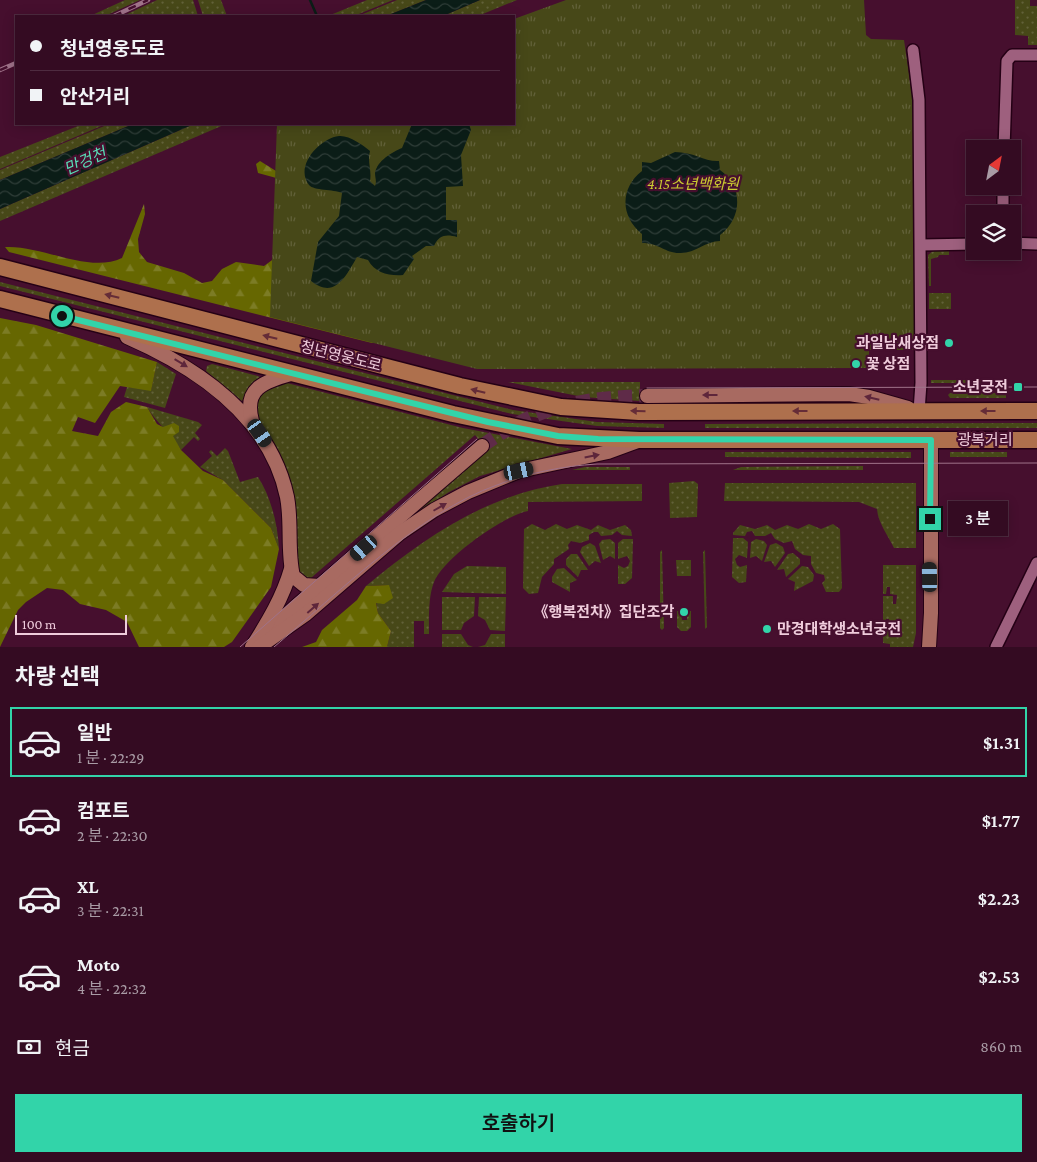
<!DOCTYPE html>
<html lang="ko">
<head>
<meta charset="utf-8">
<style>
  body { margin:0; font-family:"Crimson Pro","Noto Sans KR",serif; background:#3f192f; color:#f1f3f6; height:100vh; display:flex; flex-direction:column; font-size:19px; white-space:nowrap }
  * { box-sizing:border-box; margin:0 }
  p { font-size:16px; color:#a99ba5 }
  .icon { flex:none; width:28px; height:28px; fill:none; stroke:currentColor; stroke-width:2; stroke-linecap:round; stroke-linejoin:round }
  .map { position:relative; height:647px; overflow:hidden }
  .drawer { display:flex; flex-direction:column; background:#340b22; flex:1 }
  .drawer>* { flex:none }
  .top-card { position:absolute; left:15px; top:15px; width:500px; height:110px; border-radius:0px; box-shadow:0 2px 12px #0003,0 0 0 1px #4e2b40; display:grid; align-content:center; height:110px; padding:0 15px; background:#340b22 }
  .needle { width:32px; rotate:32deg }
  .controls { position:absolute; left:966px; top:140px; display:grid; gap:10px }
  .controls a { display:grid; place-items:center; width:55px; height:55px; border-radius:0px; background:#340b22; box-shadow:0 2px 12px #0003,0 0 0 1px #4e2b40; font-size:25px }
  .scale { position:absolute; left:15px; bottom:12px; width:112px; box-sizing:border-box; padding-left:5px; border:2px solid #efccdb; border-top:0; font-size:14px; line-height:18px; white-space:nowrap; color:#efccdb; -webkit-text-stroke:4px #460f2e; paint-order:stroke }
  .end { position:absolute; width:22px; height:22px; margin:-11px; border:6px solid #32d4a9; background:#111; box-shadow:0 0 0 2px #111 }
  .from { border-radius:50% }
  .bubble { position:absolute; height:35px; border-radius:0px; background:#340b22; box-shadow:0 2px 12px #0003,0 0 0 1px #4e2b40; font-size:16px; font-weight:600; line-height:35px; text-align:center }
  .car { position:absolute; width:15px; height:30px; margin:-15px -8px; border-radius:6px; box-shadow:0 0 4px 1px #0007; background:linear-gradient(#222 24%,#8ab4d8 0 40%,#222 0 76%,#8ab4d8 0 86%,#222 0) }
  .top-card b { display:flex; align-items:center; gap:18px; height:48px; font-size:19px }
  .top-card b+b { border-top:1px solid #4e2b40 }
  .top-card i { width:12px; height:12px; background:#f1f3f6 }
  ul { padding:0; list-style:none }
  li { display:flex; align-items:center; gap:15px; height:70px; margin:0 10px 8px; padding:0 5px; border:2px solid transparent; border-radius:0px }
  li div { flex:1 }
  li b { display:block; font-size:19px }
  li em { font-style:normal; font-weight:600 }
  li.on { border-color:#32d4a9 }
  li>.icon { width:45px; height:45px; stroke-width:1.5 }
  h2 { padding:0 15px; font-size:22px; line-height:60px }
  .pay { display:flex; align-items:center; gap:12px; height:55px; padding:0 15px; font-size:19px }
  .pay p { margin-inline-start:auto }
  .primary-button { display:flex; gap:10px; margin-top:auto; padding:10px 15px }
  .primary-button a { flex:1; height:58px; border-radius:0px; background:#32d4a9; color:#111; font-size:20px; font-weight:600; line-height:58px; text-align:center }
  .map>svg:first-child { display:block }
</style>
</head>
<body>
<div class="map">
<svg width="1037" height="647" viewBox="0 0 1037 647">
  <defs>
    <pattern id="grass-dots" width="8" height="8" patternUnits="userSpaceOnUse" patternTransform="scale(1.25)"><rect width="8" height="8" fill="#474818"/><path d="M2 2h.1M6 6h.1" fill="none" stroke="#626139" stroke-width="1.8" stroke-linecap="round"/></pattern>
    <pattern id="forest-firs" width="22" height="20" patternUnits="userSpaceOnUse" patternTransform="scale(1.25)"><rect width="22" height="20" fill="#666701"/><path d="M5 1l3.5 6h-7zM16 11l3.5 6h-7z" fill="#7c7c25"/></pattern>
    <pattern id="park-tufts" width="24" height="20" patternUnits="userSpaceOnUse" patternTransform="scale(1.25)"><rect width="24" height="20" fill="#474818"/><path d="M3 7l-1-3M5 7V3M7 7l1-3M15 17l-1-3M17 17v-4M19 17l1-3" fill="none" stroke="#626139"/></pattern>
    <pattern id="water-waves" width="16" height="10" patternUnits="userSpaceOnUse" patternTransform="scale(1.25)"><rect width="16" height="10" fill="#0b1d17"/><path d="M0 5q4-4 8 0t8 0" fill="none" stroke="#2f3d38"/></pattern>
  </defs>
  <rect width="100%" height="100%" fill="#460f2e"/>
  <!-- grass -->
  <g fill="url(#grass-dots)">
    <polygon points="125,0 140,0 105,16 90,16"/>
    <polygon points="157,0 193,0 198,16 123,16"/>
    <polygon points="198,0 221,0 227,16 203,16"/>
    <polygon points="367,0 393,0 354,16 328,16"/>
    <polygon points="397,0 426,0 386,16 358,16"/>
    <polygon points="480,0 517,0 478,16 443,16"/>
    <polygon points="1015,0 1030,0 1030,6 1037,6 1037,45 1028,45 1028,36 1015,35"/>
    <polygon points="83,124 106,124 0,169 0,157"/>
    <polygon points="109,124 133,124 0,180 0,170"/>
    <polygon points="194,124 226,124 0,221 0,209"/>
    <polygon points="933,251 949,251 949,255 939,255 938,257 931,259 931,286 929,286 928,255"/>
    <polygon points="0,282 513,410 597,422 664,424 664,428 597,426 512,414 0,286"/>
    <rect x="929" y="293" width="22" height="16"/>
    <polygon points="157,362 176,374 165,408 124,397 127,387 151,390"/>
    <polygon points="212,364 258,376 262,378 242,401 206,371 207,366"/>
    <rect x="931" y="380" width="64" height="3"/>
    <path d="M283 382 463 428 572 449 480 476 449 492 407 520 486 448 475 435 311 578 302 579C293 562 297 537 295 516 292 478 276 444 254 414L258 393Z"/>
    <polygon points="508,382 640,382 640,401 583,397"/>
    <polygon points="950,393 1006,393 1006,398 950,398 948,395"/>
    <path d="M147 407 198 422 202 425 195 433 200 439 198 441 194 437 181 450C171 433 157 424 147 407Z"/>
    <polygon points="1037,423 1037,428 705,428 705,424"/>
    <path d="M225 448 228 451 240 482 258 477C271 497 278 525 279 549L271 528 223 480 200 467 212 456 209 452 211 450 217 456Z"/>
    <polygon points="725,452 911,452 911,458 725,457"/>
    <rect x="950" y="452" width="57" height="5"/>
    <polygon points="863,466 863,470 733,470 741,467"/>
    <polygon points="585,467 630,467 630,470 572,470"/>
    <polygon points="694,481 698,484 697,517 670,518 669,483"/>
    <path d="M725 483H916V548H894C888 535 878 523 877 509L859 502 724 501Z"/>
    <path d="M562 484H642V501L528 502V511C503 516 444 558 434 582 428 597 429 619 429 634H424V621H414V647H387L391 631 378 613 376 602 389 585 366 586C424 538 486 495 562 484Z"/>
    <polygon points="556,524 567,529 577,525 591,530 598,525 610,530 625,525 631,530 632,536 622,535 617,531 612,535 601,536 598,532 594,532 589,535 589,540 580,543 571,541 568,545 569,549 554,559 554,564 542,577 538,593 529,594 523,588 524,529 532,524 545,530"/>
    <polygon points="809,524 821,529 833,524 840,529 842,588 839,592 826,592 822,583 825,580 824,575 816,573 811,564 811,556 803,555 795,549 792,541 784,543 775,539 771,533 765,536 755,536 752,531 747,532 745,536 733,535 733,533 740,525 755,529 767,525 775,530 787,525 798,529"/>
    <polygon points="733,538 743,538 748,542 747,558 739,555 735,559 737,565 740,567 747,565 746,582 739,583 732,577"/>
    <polygon points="610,539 615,543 615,559 610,556 603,560 599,544 602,540"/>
    <polygon points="623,539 633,539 632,578 625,584 618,584 618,565 624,568 628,566 630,561 627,556 618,559 618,543"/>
    <polygon points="756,539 764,541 767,545 762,561 756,556 750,558 751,542"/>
    <polygon points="590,543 595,546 601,563 595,561 589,566 580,552 582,547"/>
    <polygon points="776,543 783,547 785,553 775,567 771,561 764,562 770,545"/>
    <polygon points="662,550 664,628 662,630 660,628 660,552"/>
    <polygon points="705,550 707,627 705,629 703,552"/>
    <polygon points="793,553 800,559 800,564 786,577 784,569 777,570 788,554"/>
    <polygon points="571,554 577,554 588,570 581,570 578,577 566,565 566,559"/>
    <polygon points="676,560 691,560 691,576 677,576"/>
    <polygon points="883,565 916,565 916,633 913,647 890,647 890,644 883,643 883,628 892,629 892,634 897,634 897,627 890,626 889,619 886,619 886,626 883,626 883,596 893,596 893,604 896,604 897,595 890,594 890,587 887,587 886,594 883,594"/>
    <polygon points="467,566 506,567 506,594 442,592 454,574"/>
    <polygon points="802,566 808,567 814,575 813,581 794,591 795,582 788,579"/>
    <polygon points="564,568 577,580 570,583 570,592 552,582 552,577 557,569"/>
    <polygon points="442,597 475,597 474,616 464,623 461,630 442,630"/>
    <polygon points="479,597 506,597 505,631 490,630 485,620 478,616"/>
    <polygon points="677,611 681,611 682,620 687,620 687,611 691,611 691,627 687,631 681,631 677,627"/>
    <polygon points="442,634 461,634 468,645 473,647 442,647"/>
    <polygon points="491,634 505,634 505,647 478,647 485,645"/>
  </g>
  <!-- forest -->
  <g fill="url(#forest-firs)">
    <path d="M260 161 276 171 380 339 372 343 9 252 5 247C42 245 89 274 122 258L144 204 145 214 138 239 139 252 147 262 184 273 202 283 212 281 222 269 236 262 264 266 283 252 280 179 258 173 256 164Z"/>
    <polygon points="0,318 36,325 157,362 151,391 120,386 95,423 78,417 72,431 98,436 111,412 126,402 147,407 157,424 163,427 174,423 179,426 179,432 173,436 181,450 203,471 223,480 271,528 279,549 271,587 232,642 224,647 139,647 127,622 106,610 80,604 63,590 47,588 26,602 18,610 0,647"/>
    <polygon points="389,585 393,598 384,604 376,603 378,613 391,631 387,647 302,647 316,642 322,630 357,600 366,586"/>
  </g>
  <!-- park -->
  <polygon fill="url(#park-tufts)" points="566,0 864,0 866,35 871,39 904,40 915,115 915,350 869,350 869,368 477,369 270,317 277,124 514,124 514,19"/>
  <!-- water -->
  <g fill="url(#water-waves)">
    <polygon points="426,0 480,0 443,16 386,16"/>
    <polygon points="133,124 194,124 0,209 0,180"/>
    <path d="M412 124H469L471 130 461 155 463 186 446 187V220H457V237C446 234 439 235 434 246H426L412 256 414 259 403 275C389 276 375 273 368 260L357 257C346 276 335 300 311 281L318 242 339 216 342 193C333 189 314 191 309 185 294 166 320 138 339 136 349 135 363 145 370 151 367 162 372 170 370 181L375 186C377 181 375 178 375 173 377 161 392 152 402 148Z"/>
    <path d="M675 152C694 152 705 162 719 161L720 170C743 186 743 218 720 235V241C705 241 695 254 679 253 665 253 659 243 642 243V234C620 216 620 188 642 171V162L651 163Z"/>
  </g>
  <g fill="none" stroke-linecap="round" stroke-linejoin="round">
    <!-- stream -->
    <polyline stroke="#0b1d17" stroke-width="2.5" points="310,0 317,16"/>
    <!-- major-tunnel -->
    <path stroke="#5f2b48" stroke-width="14" stroke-dasharray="14 7" stroke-linecap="butt" d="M482 446C537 406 580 398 647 396"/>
    <!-- minor casing -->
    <g stroke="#250015" stroke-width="14">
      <g id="minor">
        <polyline points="913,50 919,100 921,383 919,411"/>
        <polyline points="1004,149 1007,61 1012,55 1037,55"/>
        <polyline points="1003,214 1003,186"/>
        <polyline points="1012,243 1037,244"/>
        <polyline points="921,245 975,244"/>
        <polyline points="996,647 1037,563"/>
      </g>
    </g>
    <!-- major casing -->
    <g stroke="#250015" stroke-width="16">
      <g id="major">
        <path d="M127 337C198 368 270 416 287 497 292 523 287 551 293 576L304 585 320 586"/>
        <polyline points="647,396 849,394 869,397 908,408"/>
        <path d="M252 421C243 388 264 382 291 374"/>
        <polyline points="268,633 294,608 482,446"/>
        <path d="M252 647C268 622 283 597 291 569"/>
        <polyline points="259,647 306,614 400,533 434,510 468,492 519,471 608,452 638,441"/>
        <polyline points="929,647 931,613 931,440"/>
      </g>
    </g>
    <!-- highway casing -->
    <g stroke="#250015" stroke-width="19">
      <g id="highway">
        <polyline points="0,267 460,386 561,407 639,412 1037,411"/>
        <polyline points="0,299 453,414 558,436 639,440 1037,440"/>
      </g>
    </g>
    <!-- minor -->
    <use href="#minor" stroke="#9e607e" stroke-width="11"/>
    <!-- major -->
    <use href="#major" stroke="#a86a61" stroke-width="14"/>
    <!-- highway -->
    <use href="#highway" stroke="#ae704d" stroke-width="16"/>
    <!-- tram -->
    <g stroke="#a0738a" stroke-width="1">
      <polyline points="647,388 1037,387"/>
      <polyline points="240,647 477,439"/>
      <path d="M274 647C337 594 420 512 497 485 528 473 563 466 597 464L1037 463"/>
    </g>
    <!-- rail casing -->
    <g stroke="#a0738a" stroke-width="4.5">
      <g id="rail">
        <polyline points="114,16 148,0"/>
        <polyline points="0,70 16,63"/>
      </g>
    </g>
    <!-- rail -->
    <use href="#rail" stroke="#460f2e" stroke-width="2.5" stroke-dasharray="8" stroke-linecap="butt"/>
  </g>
  <!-- one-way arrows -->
  <defs><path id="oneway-solid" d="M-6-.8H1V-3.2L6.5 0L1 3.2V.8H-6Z" transform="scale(1.25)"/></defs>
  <g fill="#652c37">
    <use href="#oneway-solid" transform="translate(112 296) rotate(-166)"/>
    <use href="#oneway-solid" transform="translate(270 337) rotate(-166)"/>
    <use href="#oneway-solid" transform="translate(478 391) rotate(-166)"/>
    <use href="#oneway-solid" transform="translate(638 411) rotate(-179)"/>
    <use href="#oneway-solid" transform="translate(800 411) rotate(180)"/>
    <use href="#oneway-solid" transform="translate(988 411) rotate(180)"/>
  </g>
  <g fill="#5e263b">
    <use href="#oneway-solid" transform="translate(181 363) rotate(31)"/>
    <use href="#oneway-solid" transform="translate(710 395) rotate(180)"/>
    <use href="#oneway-solid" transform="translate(872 398) rotate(-167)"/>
    <use href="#oneway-solid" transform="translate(592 456) rotate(-11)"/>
    <use href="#oneway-solid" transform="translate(440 507) rotate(-30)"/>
    <use href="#oneway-solid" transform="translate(313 608) rotate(-41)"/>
  </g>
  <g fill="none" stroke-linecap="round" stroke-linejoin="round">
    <!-- route -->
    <polyline stroke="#32d4a9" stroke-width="6" points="62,316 488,422 558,436 598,439 931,440 930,519"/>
  </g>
  <!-- markers -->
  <g fill="#32d4a9" stroke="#460f2e" stroke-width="2">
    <circle cx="949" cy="343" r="5"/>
    <circle cx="856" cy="364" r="5"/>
    <rect x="1013" y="382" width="10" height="10" rx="2.5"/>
    <circle cx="684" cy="612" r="5"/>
    <circle cx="767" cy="629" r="5"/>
  </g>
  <g text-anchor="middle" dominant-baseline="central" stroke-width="4.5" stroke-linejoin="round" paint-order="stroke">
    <!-- park labels -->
    <g font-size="15" font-style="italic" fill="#cbcb31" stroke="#460f2e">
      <text x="693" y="184">4.15소년백화원</text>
    </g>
    <!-- poi labels -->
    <g font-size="15" font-weight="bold" fill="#efccdb" stroke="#460f2e" text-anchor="end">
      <text x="939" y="343">과일남새상점</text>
      <text x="866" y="364" text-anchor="start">꽃 상점</text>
      <text x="1008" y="387">소년궁전</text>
      <text x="674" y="612">《행복전차》집단조각</text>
      <text x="777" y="629" text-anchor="start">만경대학생소년궁전</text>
    </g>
    <!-- street labels -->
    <g font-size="15" fill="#efccdb" stroke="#460f2e">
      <text transform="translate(341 356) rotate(14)">청년영웅도로</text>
      <text x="985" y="440">광복거리</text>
    </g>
    <!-- water labels -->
    <g font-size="16" font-style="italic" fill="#58deb6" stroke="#460f2e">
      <text transform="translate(85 161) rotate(-24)">만겅천</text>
    </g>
  </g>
</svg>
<div class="controls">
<a><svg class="needle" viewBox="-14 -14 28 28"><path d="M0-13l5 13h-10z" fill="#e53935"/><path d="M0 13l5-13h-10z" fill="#a99ba5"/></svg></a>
<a><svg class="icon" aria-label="layers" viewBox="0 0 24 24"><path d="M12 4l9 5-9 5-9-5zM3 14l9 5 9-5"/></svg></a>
</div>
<div class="scale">100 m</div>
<i class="end from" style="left:62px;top:316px"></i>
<i class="end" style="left:930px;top:519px"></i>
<div class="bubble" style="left:948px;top:501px;width:60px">3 분</div>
<i class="car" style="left:260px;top:433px;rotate:145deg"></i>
<i class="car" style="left:519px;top:471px;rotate:78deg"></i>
<i class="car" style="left:364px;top:548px;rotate:229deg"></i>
<i class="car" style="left:930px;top:577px;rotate:359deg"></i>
<div class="top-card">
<b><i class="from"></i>청년영웅도로</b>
<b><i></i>안산거리</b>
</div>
</div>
<section class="drawer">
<h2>차량 선택</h2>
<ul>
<li class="on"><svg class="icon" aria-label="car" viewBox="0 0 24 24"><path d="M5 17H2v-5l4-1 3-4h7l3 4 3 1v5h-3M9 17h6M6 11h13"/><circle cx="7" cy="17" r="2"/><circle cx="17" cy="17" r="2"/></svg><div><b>일반</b><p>1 분 · 22:29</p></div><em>$1.31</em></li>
<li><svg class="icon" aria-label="car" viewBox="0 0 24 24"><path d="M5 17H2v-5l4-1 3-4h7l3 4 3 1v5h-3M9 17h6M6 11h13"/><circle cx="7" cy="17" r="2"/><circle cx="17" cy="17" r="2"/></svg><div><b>컴포트</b><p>2 분 · 22:30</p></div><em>$1.77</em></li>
<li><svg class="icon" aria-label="car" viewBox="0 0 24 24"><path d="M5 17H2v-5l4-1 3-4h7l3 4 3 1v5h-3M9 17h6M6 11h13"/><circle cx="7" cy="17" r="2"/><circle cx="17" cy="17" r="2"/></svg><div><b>XL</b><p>3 분 · 22:31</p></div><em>$2.23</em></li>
<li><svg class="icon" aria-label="car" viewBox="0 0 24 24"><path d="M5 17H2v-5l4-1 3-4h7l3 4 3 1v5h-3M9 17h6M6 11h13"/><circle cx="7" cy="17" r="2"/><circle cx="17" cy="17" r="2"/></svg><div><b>Moto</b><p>4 분 · 22:32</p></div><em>$2.53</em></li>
</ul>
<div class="pay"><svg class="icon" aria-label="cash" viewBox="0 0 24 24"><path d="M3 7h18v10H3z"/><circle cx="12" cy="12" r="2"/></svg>현금<p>860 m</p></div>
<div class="primary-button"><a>호출하기</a></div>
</section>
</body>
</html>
